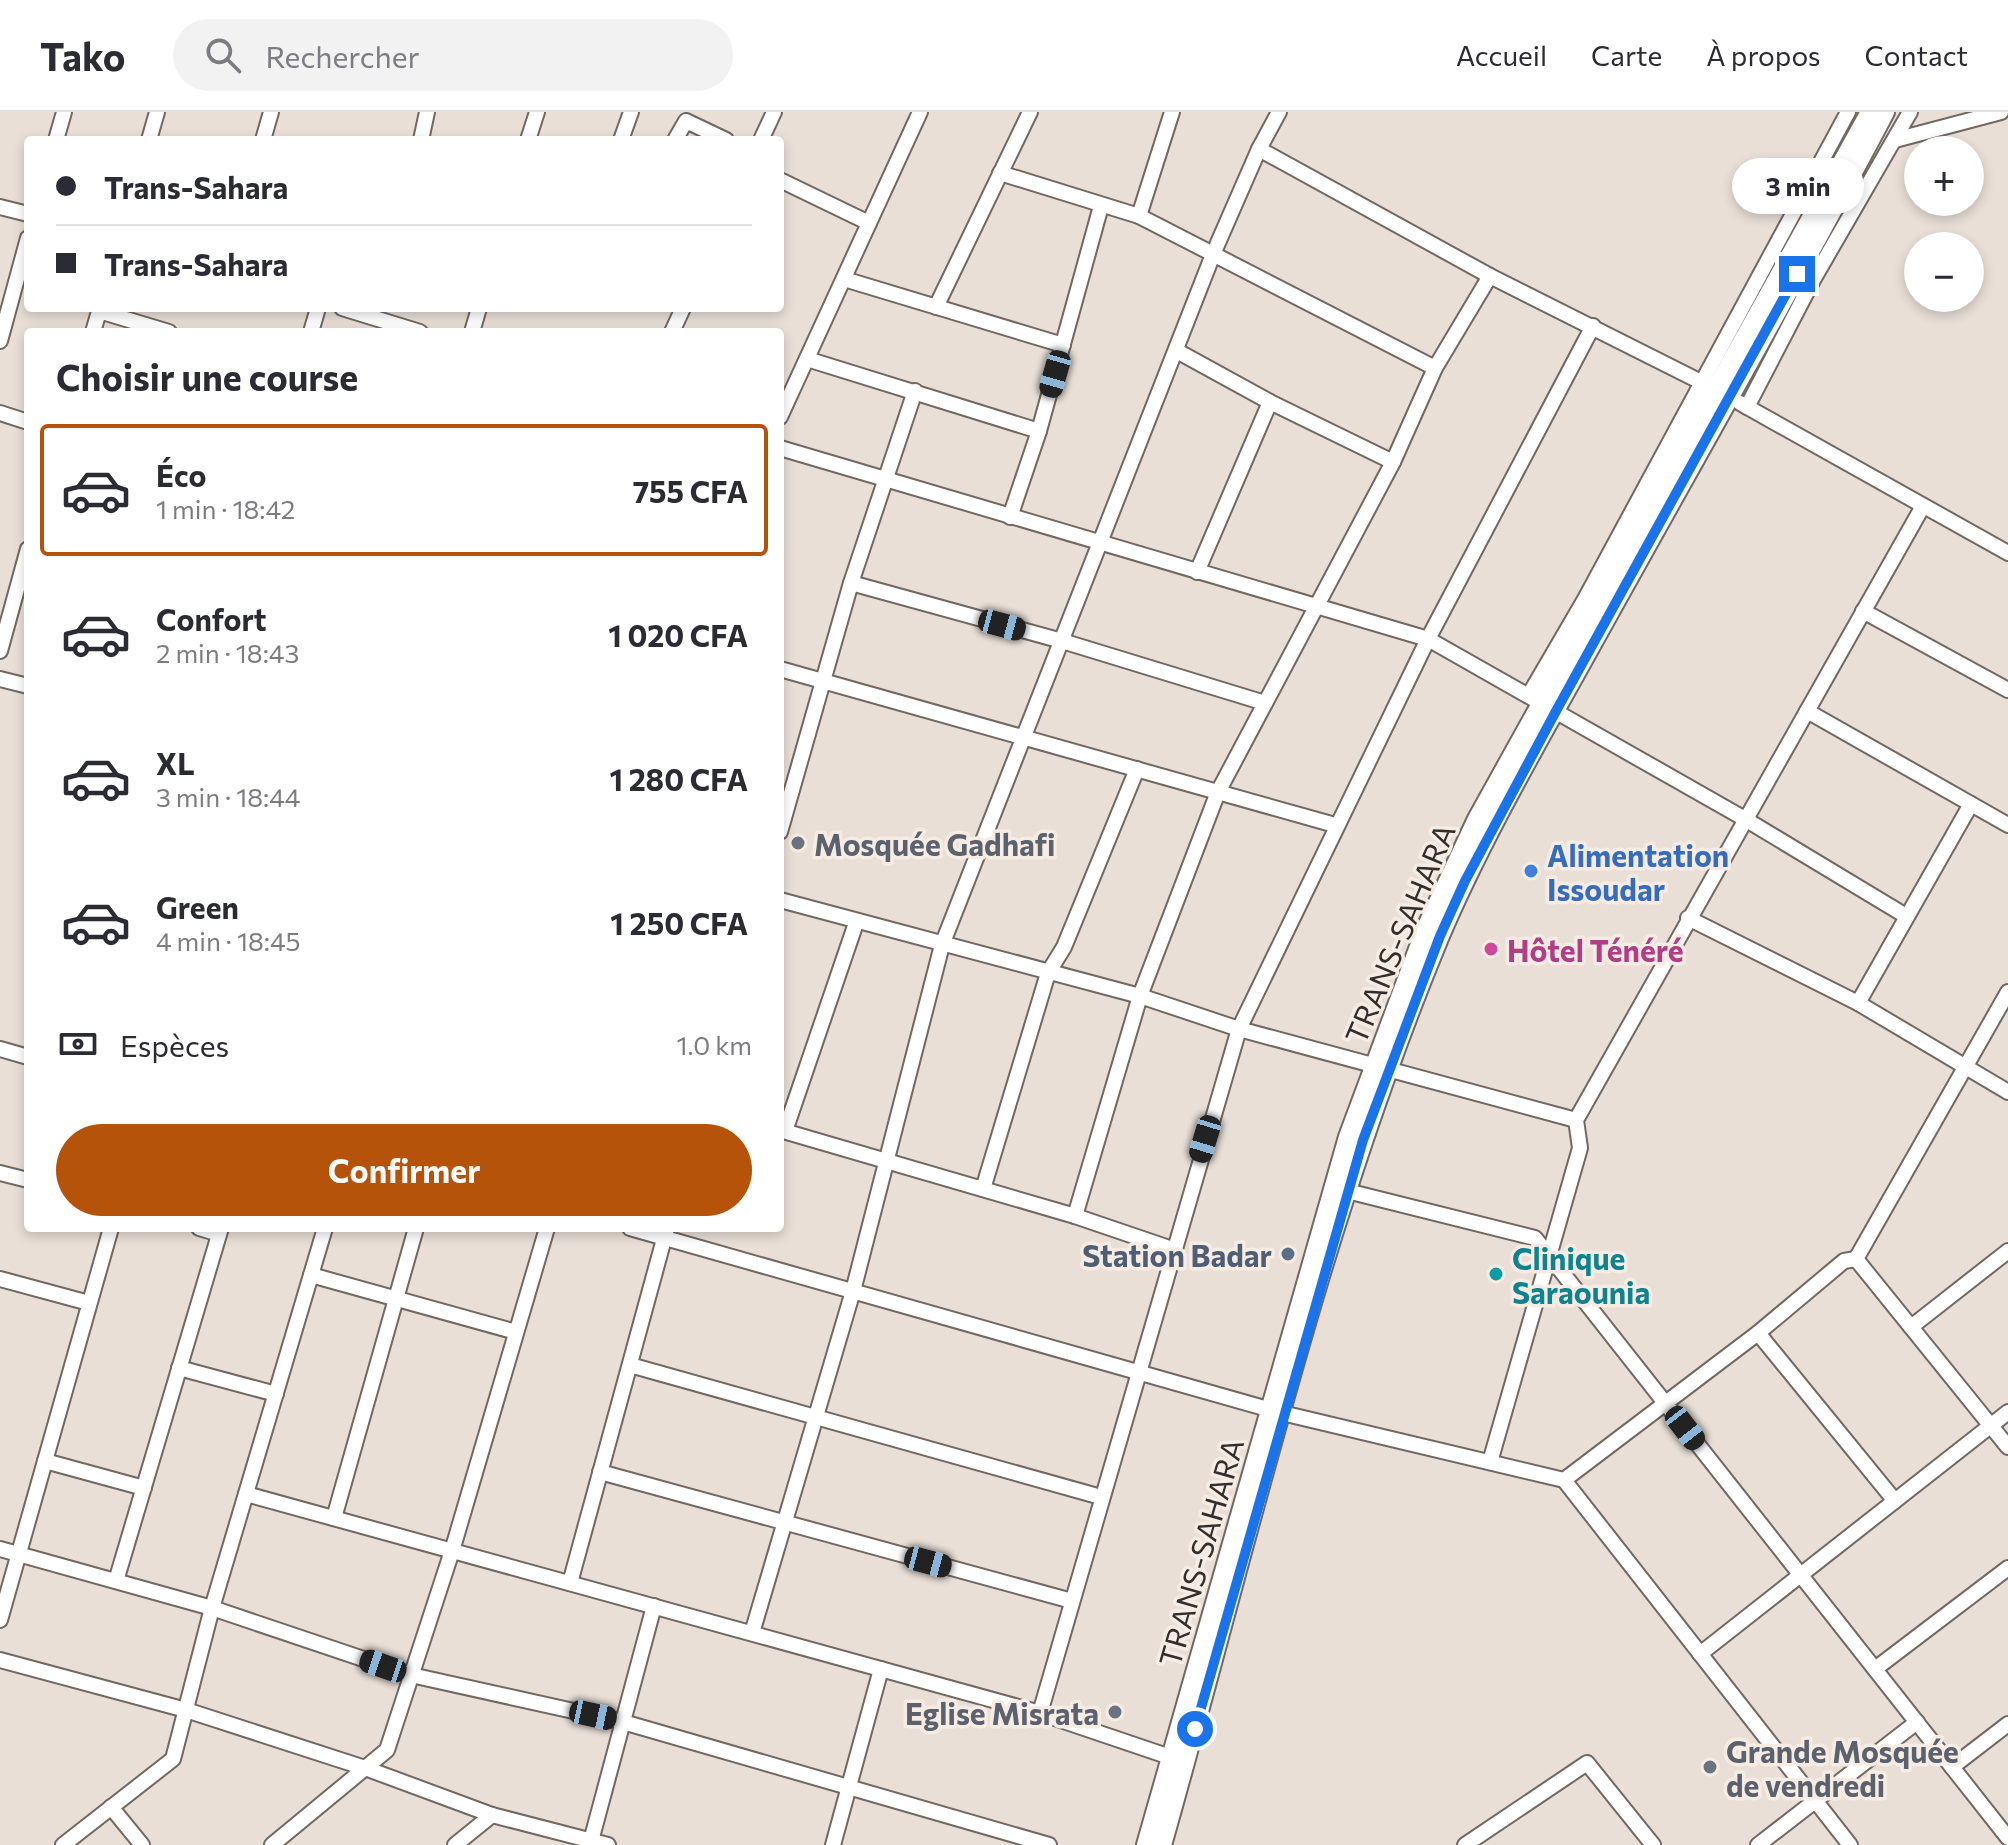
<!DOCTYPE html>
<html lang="fr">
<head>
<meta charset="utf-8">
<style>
  body { margin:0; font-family:Commissioner,sans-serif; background:#f2f2f3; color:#2b2b33; height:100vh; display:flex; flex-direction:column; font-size:30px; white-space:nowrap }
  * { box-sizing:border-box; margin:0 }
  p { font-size:26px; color:#7c7c81 }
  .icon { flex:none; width:44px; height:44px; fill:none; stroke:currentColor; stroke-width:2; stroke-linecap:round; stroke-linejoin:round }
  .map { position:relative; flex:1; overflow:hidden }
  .side { position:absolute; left:24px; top:216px; width:760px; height:904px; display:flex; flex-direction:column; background:#fff; border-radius:8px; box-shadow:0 4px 12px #0003 }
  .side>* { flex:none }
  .banner { position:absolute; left:24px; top:24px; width:760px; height:176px; border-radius:8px; box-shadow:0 4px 12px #0003; display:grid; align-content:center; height:176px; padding:0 32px; background:#fff }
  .fabs { position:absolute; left:1904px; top:24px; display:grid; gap:16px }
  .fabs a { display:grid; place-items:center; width:80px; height:80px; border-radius:50%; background:#fff; box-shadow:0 4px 12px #0003; font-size:40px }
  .end { position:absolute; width:36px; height:36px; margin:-18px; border:10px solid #1a73e8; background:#fff; box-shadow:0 0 0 4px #fff }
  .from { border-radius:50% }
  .bubble { position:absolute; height:56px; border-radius:28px; background:#fff; box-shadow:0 4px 12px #0003; font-size:26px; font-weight:700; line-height:56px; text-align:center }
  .car { position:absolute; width:24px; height:48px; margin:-24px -12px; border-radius:10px; box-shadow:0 0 6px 2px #0007; background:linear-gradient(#222 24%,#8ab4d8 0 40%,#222 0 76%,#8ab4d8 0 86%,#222 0) }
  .banner b { display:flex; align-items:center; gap:28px; height:76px; font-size:30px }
  .banner b+b { border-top:2px solid #e1e1e2 }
  .banner i { width:20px; height:20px; background:#2b2b33 }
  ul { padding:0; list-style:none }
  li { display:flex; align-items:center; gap:24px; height:132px; margin:0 16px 12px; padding:0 16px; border:4px solid transparent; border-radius:8px }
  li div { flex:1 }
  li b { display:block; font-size:30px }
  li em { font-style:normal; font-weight:700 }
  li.current { border-color:#b45309 }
  li>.icon { width:72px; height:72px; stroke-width:1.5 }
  h2 { padding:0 32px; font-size:36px; line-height:96px }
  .pay { display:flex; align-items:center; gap:20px; height:88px; padding:0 32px; font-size:30px }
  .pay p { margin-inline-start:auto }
  .button { display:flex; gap:16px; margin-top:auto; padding:16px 32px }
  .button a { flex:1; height:92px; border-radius:48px; background:#b45309; color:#fff; font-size:32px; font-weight:700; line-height:92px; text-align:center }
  header { display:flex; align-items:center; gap:48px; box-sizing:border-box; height:112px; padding:0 40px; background:#fff; border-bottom:2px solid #e1e1e2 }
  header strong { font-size:38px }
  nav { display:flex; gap:44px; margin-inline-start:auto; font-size:28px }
  .search { width:560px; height:72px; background:#f2f2f3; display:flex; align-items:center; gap:20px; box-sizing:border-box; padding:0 28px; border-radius:44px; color:#7c7c81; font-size:30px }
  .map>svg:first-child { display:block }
</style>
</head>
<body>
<header>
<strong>Tako</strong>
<div class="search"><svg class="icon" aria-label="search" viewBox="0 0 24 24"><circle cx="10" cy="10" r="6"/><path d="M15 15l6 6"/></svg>Rechercher</div>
<nav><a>Accueil</a><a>Carte</a><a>À propos</a><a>Contact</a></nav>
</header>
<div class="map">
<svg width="2008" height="1733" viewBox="0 0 2008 1733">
  <rect width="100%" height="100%" fill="#e9dfd7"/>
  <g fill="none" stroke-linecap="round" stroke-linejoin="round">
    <!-- minor casing -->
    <g stroke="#716862" stroke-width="18">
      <g id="minor">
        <polyline points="56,28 64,0"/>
        <polyline points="149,28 157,0"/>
        <polyline points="263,28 271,0"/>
        <polyline points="421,28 427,0"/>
        <polyline points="528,28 537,0"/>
        <polyline points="621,28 631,0"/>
        <polyline points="675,28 686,9 726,28"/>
        <polyline points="761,28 774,0"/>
        <polyline points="1895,28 2001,0"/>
        <polyline points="1259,37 1490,164 1711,275"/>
        <polyline points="1000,61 1139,104 1435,256"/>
        <polyline points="780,68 869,111"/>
        <polyline points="0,95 28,102"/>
        <polyline points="1139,104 1172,0"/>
        <polyline points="844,167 1063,233"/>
        <polyline points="936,195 1030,0"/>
        <polyline points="342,196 420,220"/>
        <polyline points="99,199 169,220"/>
        <polyline points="93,220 100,196"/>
        <polyline points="311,220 318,196"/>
        <polyline points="472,220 479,196"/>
        <polyline points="672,220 683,196"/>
        <polyline points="0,229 28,126"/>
        <polyline points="1177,239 1270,290 1393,350"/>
        <polyline points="807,247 1039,319"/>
        <polyline points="1740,291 2008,441"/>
        <polyline points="1747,295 1813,168 1910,0"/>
        <polyline points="0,301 28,310"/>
        <polyline points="780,305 920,0"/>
        <polyline points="780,336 1428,527 1745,707 1906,804"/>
        <polyline points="1010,405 1039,319 1101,94"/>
        <polyline points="1197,460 1270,290"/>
        <polyline points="851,471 1062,529 1265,591"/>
        <polyline points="1863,499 2008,578"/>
        <polyline points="0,539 28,437"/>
        <polyline points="780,557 1335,713"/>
        <polyline points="0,567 28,574"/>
        <polyline points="1529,583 1585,487 1848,0"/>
        <polyline points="1807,599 2008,713"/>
        <polyline points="780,720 851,471 915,279"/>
        <polyline points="780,788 1140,884 1239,917 1576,1008"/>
        <polyline points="1688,806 1858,891 2008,980"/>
        <polyline points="1858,891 1971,692"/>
        <polyline points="0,937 28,945"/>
        <polyline points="780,1018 1075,1104 1172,1137"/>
        <polyline points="785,1019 856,811"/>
        <polyline points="0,1061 28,1068"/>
        <polyline points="983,1077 1048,861 1064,835 1137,657"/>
        <polyline points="1347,1079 1535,1126 2008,1726"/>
        <polyline points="1075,1104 1140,884 1218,680 1393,350 1435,256 1490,164"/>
        <polyline points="199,1116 219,1122"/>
        <polyline points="630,1116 1282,1301 1564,1368 1850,1733"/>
        <polyline points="1856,1147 2008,880"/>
        <polyline points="1856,1147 2008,1335"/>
        <polyline points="311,1163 516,1220"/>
        <polyline points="0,1167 89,1191"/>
        <polyline points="1911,1215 2008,1139"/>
        <polyline points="1758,1221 1895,1389"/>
        <polyline points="630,1253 1101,1385"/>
        <polyline points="179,1256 276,1282"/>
        <polyline points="45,1349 144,1376"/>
        <polyline points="1490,1350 1580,1036 1576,1008 1923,394"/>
        <polyline points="600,1360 1072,1489"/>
        <polyline points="1564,1368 1758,1221 1844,1149 1856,1147"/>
        <polyline points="246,1382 1040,1601 1170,1645"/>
        <polyline points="334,1406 416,1116"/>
        <polyline points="0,1437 212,1496 411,1563 623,1610 1049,1733"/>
        <polyline points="116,1469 221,1116"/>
        <polyline points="570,1471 667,1116"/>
        <polyline points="0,1508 111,1116"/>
        <polyline points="752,1521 853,1179 942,833 1214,140 1259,37 1279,0"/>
        <polyline points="1700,1542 2008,1300"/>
        <polyline points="0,1548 186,1598 365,1656 492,1703 608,1733"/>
        <polyline points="1875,1557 2008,1456"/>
        <polyline points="1040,1601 1239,917 1428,527 1593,214"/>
        <polyline points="1952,1655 2008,1612"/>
        <polyline points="111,1695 142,1733"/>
        <polyline points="591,1729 654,1494"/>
        <polyline points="63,1733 173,1647 212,1496 325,1116"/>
        <polyline points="272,1733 387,1638 452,1439 547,1116"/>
        <polyline points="455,1733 492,1703"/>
        <polyline points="833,1733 881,1557"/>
        <polyline points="1465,1733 1587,1651 1653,1733"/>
        <polyline points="1758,1733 1917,1610"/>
      </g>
    </g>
    <!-- major casing -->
    <g stroke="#716862" stroke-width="22">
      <g id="major">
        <polyline points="1146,1733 1348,1025 1426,816 1477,707 1870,0"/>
        <path d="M1162 1733C1248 1430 1318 1118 1439 826 1482 725 1539 628 1592 532 1690 355 1791 179 1885 0"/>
      </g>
    </g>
    <!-- minor -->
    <use href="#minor" stroke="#fff" stroke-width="14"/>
    <!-- major -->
    <use href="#major" stroke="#fff" stroke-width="18"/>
  </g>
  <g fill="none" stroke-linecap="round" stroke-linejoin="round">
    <!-- route -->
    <polyline stroke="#1a73e8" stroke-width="10" points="1195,1617 1363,1028 1440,824 1465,769 1556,599 1797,162"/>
  </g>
  <!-- markers -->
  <g fill="#6b7280" stroke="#f6ece4" stroke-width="3">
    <circle cx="798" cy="731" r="8"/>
    <circle cx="1115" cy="1600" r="8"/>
    <circle cx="1710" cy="1655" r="8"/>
  </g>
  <circle fill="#3f7fe0" stroke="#f6ece4" stroke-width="3" cx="1531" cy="759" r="8"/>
  <circle fill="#d1479c" stroke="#f6ece4" stroke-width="3" cx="1491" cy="837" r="8"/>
  <circle fill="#5c6f8a" stroke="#f6ece4" stroke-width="3" cx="1288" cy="1142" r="8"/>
  <circle fill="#0f9aa8" stroke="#f6ece4" stroke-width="3" cx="1496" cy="1162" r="8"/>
  <g text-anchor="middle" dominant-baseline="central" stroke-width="7" stroke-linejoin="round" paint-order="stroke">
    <!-- worship labels -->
    <g font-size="30" font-weight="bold" fill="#5b616d" stroke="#f6ece4" text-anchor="start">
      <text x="814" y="731">Mosquée Gadhafi</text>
      <text x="1099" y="1600" text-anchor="end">Eglise Misrata</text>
      <text x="1726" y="1638">Grande Mosquée<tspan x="1726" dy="34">de vendredi</tspan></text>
    </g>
    <!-- shop labels -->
    <g font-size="30" font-weight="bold" fill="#366cbe" stroke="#f6ece4" text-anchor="start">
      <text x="1547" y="742">Alimentation<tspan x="1547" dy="34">Issoudar</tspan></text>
    </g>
    <!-- street labels -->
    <g font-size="30" fill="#322e2b" stroke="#f6ece4">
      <text transform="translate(1399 821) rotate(-67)">TRANS-SAHARA</text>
      <text transform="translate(1200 1440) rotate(-74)">TRANS-SAHARA</text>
    </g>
    <!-- hotel labels -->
    <g font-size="30" font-weight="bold" fill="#b23c85" stroke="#f6ece4" text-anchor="start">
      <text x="1507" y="837">Hôtel Ténéré</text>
    </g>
    <!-- service labels -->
    <g font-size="30" font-weight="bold" fill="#4e5e75" stroke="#f6ece4" text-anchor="end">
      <text x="1272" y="1142">Station Badar</text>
    </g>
    <!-- culture labels -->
    <g font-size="30" font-weight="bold" fill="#0d838f" stroke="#f6ece4" text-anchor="start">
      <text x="1512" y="1145">Clinique<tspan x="1512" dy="34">Saraounia</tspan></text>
    </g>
  </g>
</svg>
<div class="fabs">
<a>+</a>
<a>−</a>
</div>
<i class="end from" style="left:1195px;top:1617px"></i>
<i class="end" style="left:1797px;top:162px"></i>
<div class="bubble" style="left:1732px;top:46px;width:132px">3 min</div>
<i class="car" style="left:1055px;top:262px;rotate:196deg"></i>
<i class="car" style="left:1002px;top:513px;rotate:105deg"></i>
<i class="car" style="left:1205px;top:1027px;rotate:197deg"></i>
<i class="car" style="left:1685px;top:1316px;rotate:142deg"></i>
<i class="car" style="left:928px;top:1450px;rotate:105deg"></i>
<i class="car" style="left:383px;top:1554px;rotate:289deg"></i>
<i class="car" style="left:593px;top:1603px;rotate:102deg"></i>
<div class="banner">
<b><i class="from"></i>Trans-Sahara</b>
<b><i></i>Trans-Sahara</b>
</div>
<section class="side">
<h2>Choisir une course</h2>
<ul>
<li class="current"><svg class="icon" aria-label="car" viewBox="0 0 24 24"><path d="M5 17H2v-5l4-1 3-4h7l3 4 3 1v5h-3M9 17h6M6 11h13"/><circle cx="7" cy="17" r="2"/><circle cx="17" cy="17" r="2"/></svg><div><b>Éco</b><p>1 min · 18:42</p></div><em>755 CFA</em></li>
<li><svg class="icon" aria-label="car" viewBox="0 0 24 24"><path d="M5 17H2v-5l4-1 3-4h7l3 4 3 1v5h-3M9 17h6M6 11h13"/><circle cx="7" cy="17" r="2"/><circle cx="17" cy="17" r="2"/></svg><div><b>Confort</b><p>2 min · 18:43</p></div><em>1 020 CFA</em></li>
<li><svg class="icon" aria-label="car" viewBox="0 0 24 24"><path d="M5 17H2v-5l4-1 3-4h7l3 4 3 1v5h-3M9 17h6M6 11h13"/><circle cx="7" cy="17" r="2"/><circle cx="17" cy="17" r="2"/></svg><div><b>XL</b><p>3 min · 18:44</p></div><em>1 280 CFA</em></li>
<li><svg class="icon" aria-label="car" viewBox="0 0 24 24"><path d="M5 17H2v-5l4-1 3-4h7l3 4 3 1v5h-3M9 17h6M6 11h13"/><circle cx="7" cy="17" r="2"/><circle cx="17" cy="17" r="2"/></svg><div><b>Green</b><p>4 min · 18:45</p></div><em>1 250 CFA</em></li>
</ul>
<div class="pay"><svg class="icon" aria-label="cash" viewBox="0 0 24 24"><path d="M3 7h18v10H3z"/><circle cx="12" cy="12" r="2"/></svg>Espèces<p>1.0 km</p></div>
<div class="button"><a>Confirmer</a></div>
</section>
</div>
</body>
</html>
